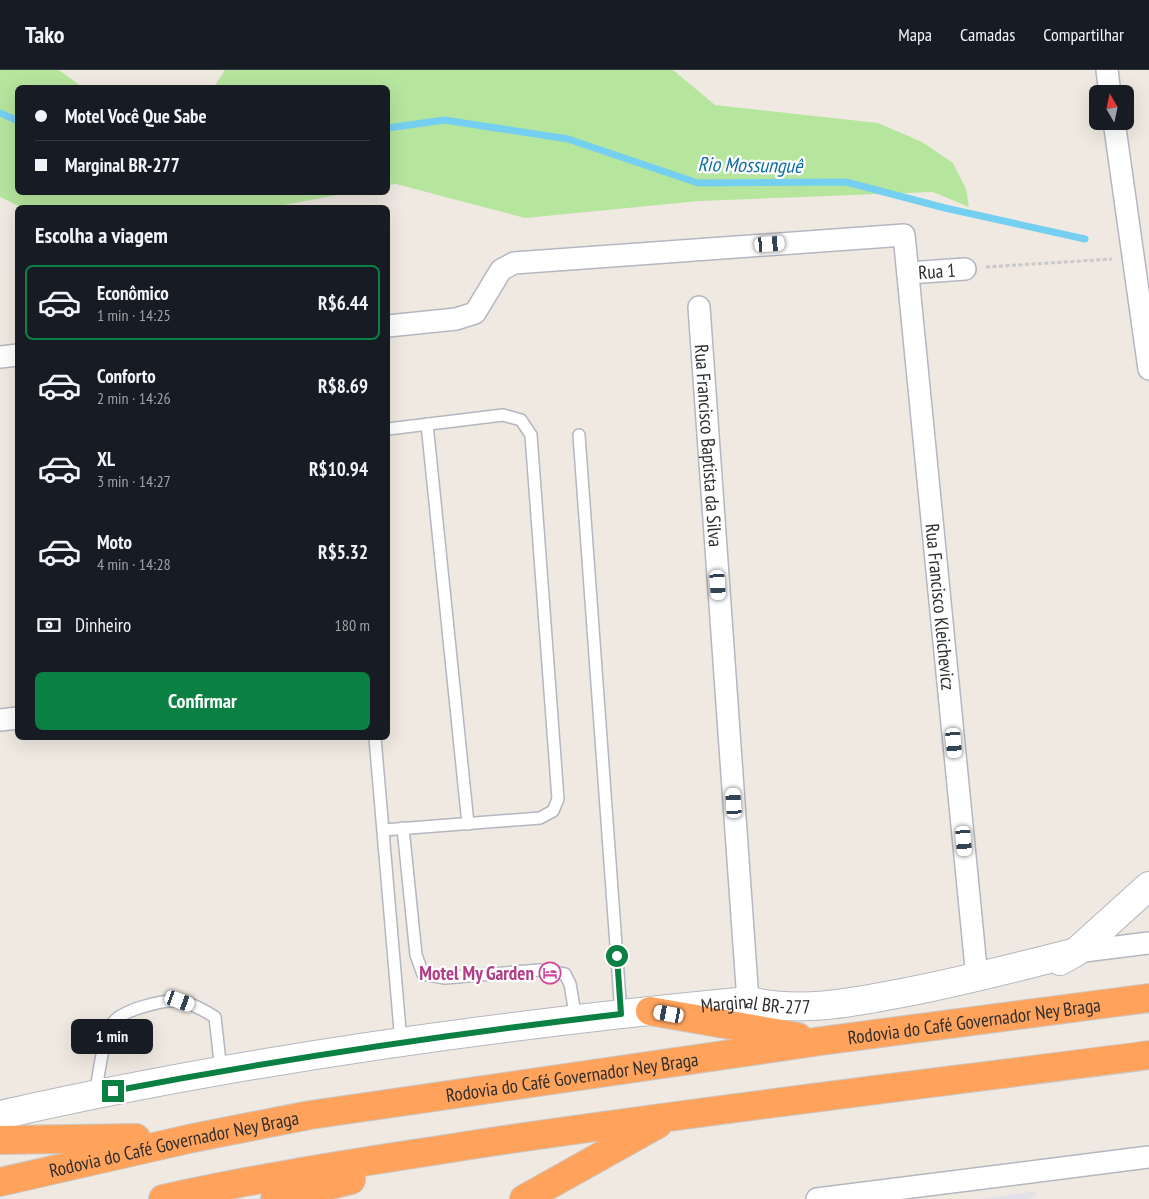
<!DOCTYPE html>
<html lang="pt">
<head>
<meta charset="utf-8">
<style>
  body { margin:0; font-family:"PT Sans Narrow",sans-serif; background:#242831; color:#f1f3f6; height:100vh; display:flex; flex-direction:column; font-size:19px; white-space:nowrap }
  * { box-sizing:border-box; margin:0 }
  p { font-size:16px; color:#9ea1a6 }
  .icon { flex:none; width:28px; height:28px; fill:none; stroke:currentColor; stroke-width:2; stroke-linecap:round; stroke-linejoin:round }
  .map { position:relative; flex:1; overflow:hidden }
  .drawer { position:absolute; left:15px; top:135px; width:375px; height:535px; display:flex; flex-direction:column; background:#171b24; border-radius:8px; box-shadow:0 5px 20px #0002 }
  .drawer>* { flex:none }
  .banner { position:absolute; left:15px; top:15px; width:375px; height:110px; border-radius:8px; box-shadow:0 5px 20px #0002; display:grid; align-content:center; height:110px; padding:0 20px; background:#171b24 }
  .needle { width:32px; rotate:351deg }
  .controls { position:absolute; left:1089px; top:15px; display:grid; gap:10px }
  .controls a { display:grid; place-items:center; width:45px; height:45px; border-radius:8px; background:#171b24; box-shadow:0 5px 20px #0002; font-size:25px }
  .end { position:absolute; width:22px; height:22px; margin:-11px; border:6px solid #0b8043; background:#fff; box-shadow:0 0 0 2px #fff }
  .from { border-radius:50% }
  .bubble { position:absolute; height:35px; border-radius:8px; background:#171b24; box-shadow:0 5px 20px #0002; font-size:16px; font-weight:800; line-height:35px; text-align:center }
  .car { position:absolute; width:15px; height:30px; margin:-15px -8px; border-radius:6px; box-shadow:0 0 4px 1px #0007; background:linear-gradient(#fff 24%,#345 0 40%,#fff 0 76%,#345 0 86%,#fff 0) }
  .banner b { display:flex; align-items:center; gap:18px; height:48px; font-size:19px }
  .banner b+b { border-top:1px solid #363941 }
  .banner i { width:12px; height:12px; background:#f1f3f6 }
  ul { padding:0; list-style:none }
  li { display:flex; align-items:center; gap:15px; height:75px; margin:0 10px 8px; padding:0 10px; border:2px solid transparent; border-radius:8px }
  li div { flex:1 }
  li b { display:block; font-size:19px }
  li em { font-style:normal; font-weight:800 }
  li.current { border-color:#0b8043 }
  li>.icon { width:45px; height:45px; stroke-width:1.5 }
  h2 { padding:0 20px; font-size:22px; line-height:60px }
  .pay { display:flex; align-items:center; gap:12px; height:55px; padding:0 20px; font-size:19px }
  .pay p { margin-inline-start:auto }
  .button { display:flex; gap:10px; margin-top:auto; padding:10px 20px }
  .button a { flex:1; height:58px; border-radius:8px; background:#0b8043; color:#fff; font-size:20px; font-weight:800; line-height:58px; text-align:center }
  header { display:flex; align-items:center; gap:30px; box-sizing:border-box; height:70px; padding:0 25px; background:#171b24; border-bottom:1px solid #363941 }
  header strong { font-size:24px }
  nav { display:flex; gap:28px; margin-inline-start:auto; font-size:18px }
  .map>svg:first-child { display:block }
</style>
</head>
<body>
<header>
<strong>Tako</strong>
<nav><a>Mapa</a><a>Camadas</a><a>Compartilhar</a></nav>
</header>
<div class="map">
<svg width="1149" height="1129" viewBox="0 0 1149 1129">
  <rect width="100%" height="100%" fill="#efe9e1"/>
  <!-- industrial -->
  <polygon fill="#e3e1e8" points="1038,1121 1031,1129 981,1129"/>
  <!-- green -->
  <g fill="#b6e59e">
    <polygon points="0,0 59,0 82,17 18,18 18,122 348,123 268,138 21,137 0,127"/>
    <polygon points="225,0 673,0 715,35 878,53 922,72 953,93 966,119 969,137 933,122 699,131 525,148 396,114 388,115 388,18 214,17"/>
  </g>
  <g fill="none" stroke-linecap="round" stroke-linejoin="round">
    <!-- stream -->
    <g stroke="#75cff0" stroke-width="7">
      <polyline points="0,43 18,51"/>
      <polyline points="388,58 444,50 568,69 698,113 846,112 945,138 1085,169"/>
    </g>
    <!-- service casing -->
    <g stroke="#b4b7c1" stroke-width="14">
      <g id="service">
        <polyline points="427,354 468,754"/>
        <polyline points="579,365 621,944"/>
        <polyline points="375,668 401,972"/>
        <polyline points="403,758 416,885 423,904 445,908 539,900 565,904 570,914 576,949"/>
        <polyline points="384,760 540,748 553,741 558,729 531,365 521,350 503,345 388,359"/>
        <path d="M95 1024C100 1001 101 974 113 953 121 940 165 929 180 931 192 933 205 941 215 947L221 1001"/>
      </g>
    </g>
    <!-- minor casing -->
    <g stroke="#b4b7c1" stroke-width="24">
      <g id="minor">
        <polyline points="1107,0 1110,24"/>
        <polyline points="1114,51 1149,299"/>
        <path id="s1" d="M908 203 965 199"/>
        <path id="s2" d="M699 237 748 931"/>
        <path id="s3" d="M388 256 456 249 475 243 501 200 514 193 904 165 977 908"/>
        <polyline points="0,287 18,285"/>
        <polyline points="0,650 18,648"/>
        <polyline points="1076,882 1149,873"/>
        <polyline points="817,1129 1149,1087"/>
      </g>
    </g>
    <!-- tertiary casing -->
    <g stroke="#b4b7c1" stroke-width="30">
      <g id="tertiary">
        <polyline points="1060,891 1076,882 1149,816"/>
        <path id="s4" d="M0 1045C246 989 497 955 748 931 800 943 850 933 902 923 961 912 1018 897 1076 882"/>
      </g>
    </g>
    <!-- motorway casing -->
    <g stroke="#c9c9c9" stroke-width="30">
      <g id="motorway">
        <polyline points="650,941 798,967"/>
        <polyline points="0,1070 136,1068"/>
        <path id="s5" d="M0 1112 193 1068 310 1045 821 971 1149 928"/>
        <path d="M163 1129C269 1105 377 1090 484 1073 705 1040 927 1014 1149 985"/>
        <polyline points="275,1129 351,1110"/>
        <polyline points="524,1129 658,1054"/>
      </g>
    </g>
    <!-- path -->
    <polyline stroke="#c9c9c9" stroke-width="3" stroke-dasharray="4 2.5" stroke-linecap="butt" points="986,197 1112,189"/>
    <!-- service -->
    <use href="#service" stroke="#fff" stroke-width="11"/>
    <!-- minor -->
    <use href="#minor" stroke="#fff" stroke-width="21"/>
    <!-- tertiary -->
    <use href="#tertiary" stroke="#fff" stroke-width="28"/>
    <!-- motorway -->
    <use href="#motorway" stroke="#ffa35c" stroke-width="28"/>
  </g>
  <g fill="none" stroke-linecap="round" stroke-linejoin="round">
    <!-- route -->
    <path stroke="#0b8043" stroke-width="6" d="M113 1021C281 989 451 964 621 944L617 886"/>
  </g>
  <!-- icons -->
  <defs>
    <g id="hotel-ring" transform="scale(1.125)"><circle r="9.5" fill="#fff" stroke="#d1479c" stroke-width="1.5"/><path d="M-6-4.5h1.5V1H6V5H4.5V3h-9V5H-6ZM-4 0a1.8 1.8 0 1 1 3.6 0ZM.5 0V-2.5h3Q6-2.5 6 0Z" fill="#d1479c"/></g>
  </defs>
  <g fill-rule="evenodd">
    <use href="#hotel-ring" x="550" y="903"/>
  </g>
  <g text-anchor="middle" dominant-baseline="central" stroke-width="4.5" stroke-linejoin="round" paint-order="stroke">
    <!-- street labels -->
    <g font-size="19" fill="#2e2e2e" stroke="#fff">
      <text stroke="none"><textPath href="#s1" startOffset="29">Rua 1</textPath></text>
      <text stroke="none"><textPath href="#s2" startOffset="139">Rua Francisco Baptista da Silva</textPath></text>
      <text stroke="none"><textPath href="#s3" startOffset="918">Rua Francisco Kleichevicz</textPath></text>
      <text stroke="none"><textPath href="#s4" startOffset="765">Marginal BR-277</textPath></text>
      <text stroke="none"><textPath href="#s5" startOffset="988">Rodovia do Café Governador Ney Braga</textPath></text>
      <text stroke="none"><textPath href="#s5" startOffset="582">Rodovia do Café Governador Ney Braga</textPath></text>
      <text stroke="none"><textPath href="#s5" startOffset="178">Rodovia do Café Governador Ney Braga</textPath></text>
    </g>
    <!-- hotel labels -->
    <g font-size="19" font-weight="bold" fill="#b23c85" stroke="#fff" text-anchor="end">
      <text x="534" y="903">Motel My Garden</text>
    </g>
    <!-- water labels -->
    <g font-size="20" font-style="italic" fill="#0d6fa3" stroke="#fff">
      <text transform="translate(750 95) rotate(1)">Rio Mossunguê</text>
    </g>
  </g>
</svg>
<div class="controls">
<a><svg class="needle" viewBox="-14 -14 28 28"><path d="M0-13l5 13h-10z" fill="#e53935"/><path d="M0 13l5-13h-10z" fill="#9ea1a6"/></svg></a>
</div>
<i class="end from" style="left:617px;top:886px"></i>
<i class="end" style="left:113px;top:1021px"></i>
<div class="bubble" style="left:71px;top:949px;width:82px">1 min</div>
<i class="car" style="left:770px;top:174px;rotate:86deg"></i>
<i class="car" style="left:718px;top:515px;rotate:176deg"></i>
<i class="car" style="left:954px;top:673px;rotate:175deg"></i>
<i class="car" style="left:734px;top:733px;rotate:356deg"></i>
<i class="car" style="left:964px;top:771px;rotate:175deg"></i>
<i class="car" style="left:180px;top:931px;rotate:110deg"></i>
<i class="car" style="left:669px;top:944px;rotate:280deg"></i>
<div class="banner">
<b><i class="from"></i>Motel Você Que Sabe</b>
<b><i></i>Marginal BR-277</b>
</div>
<section class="drawer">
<h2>Escolha a viagem</h2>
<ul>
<li class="current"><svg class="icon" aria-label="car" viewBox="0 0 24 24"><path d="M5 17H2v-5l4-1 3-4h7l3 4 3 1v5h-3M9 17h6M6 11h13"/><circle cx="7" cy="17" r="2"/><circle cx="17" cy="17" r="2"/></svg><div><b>Econômico</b><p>1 min · 14:25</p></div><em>R$6.44</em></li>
<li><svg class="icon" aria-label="car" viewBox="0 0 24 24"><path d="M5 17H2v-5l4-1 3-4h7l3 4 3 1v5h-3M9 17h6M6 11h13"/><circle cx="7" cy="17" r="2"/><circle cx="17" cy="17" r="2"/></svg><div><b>Conforto</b><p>2 min · 14:26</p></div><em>R$8.69</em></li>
<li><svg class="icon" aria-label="car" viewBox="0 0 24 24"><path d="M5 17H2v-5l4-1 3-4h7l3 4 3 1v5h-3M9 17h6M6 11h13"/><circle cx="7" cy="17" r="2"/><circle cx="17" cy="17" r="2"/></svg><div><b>XL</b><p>3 min · 14:27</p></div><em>R$10.94</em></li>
<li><svg class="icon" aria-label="car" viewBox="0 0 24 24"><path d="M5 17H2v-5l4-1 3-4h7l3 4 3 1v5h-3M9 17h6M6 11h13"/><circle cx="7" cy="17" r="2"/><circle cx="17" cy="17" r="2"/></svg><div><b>Moto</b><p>4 min · 14:28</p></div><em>R$5.32</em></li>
</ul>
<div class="pay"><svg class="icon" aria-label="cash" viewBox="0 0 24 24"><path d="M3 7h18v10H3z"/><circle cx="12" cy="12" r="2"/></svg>Dinheiro<p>180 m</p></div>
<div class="button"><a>Confirmar</a></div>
</section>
</div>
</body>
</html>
